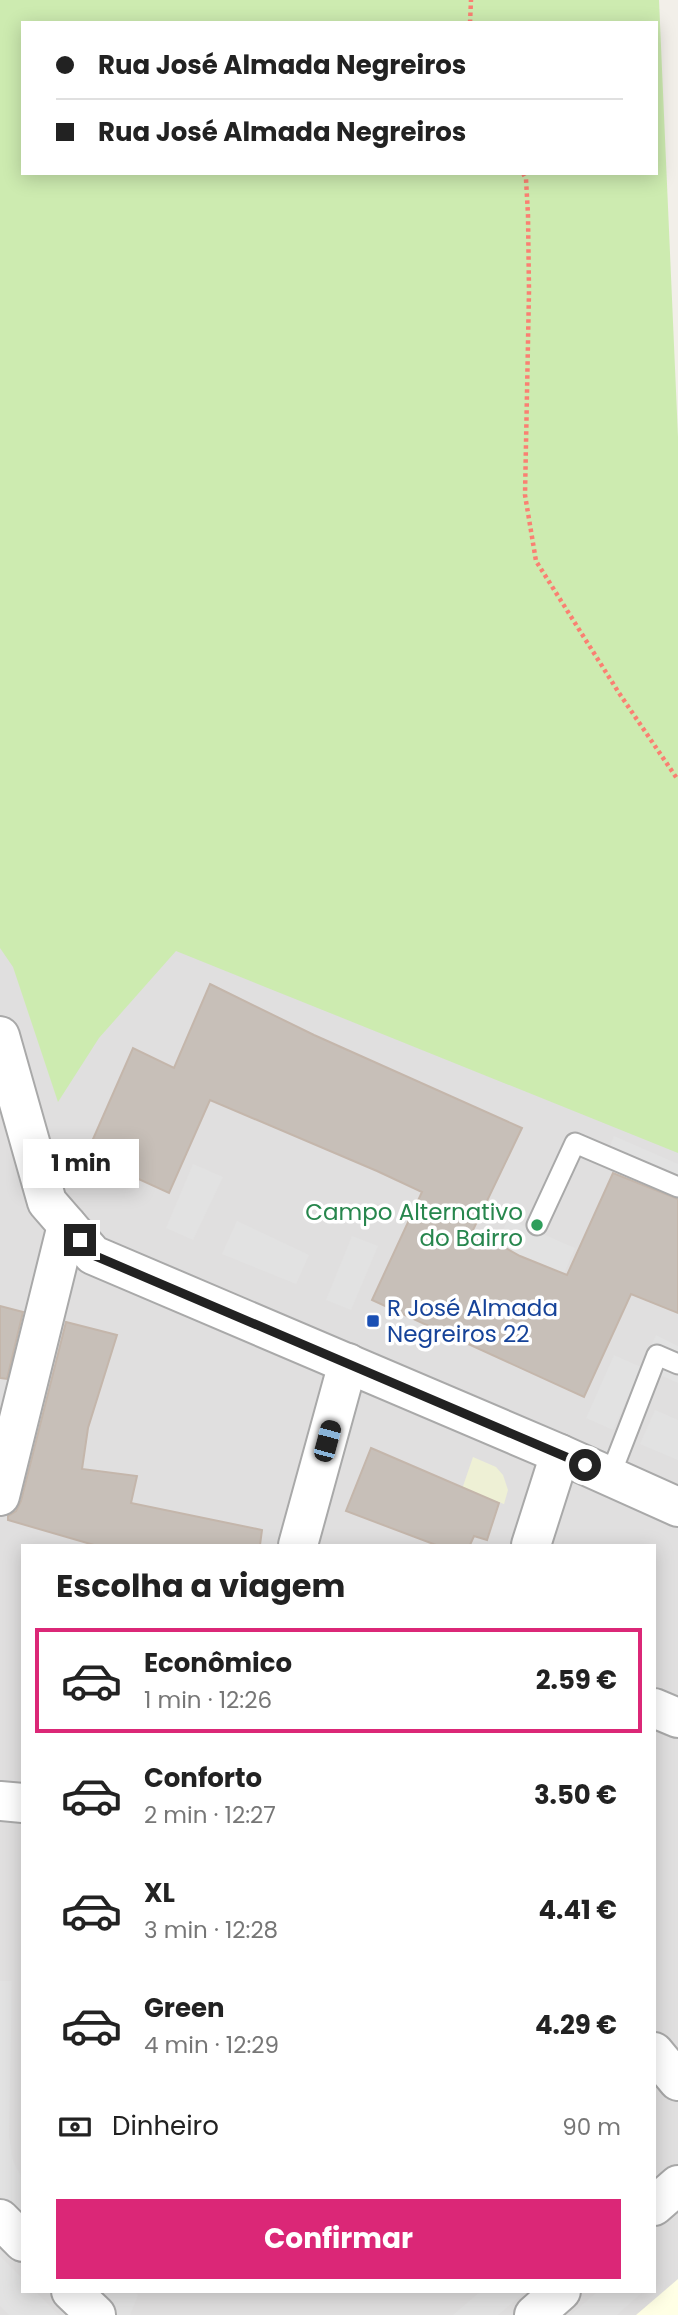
<!DOCTYPE html>
<html lang="pt">
<head>
<meta charset="utf-8">
<style>
  body { margin:0; font-family:Poppins,sans-serif; background:#f6f6f6; color:#222; height:100vh; display:flex; flex-direction:column; font-size:26px; white-space:nowrap }
  * { box-sizing:border-box; margin:0 }
  p { font-size:23px; color:#767676 }
  .icon { flex:none; width:38px; height:38px; fill:none; stroke:currentColor; stroke-width:2; stroke-linecap:round; stroke-linejoin:round }
  .map { position:relative; flex:1; overflow:hidden }
  .sheet { position:absolute; left:21px; top:1544px; width:635px; height:749px; display:flex; flex-direction:column; background:#fff; border-radius:0px; box-shadow:0 4px 18px #0003 }
  .sheet>* { flex:none }
  .guide { position:absolute; left:21px; top:21px; width:637px; height:154px; border-radius:0px; box-shadow:0 4px 18px #0003; display:grid; align-content:center; height:154px; padding:0 35px; background:#fff }
  .end { position:absolute; width:32px; height:32px; margin:-16px; border:9px solid #222; background:#fff; box-shadow:0 0 0 4px #fff }
  .from { border-radius:50% }
  .bubble { position:absolute; height:49px; border-radius:0px; background:#fff; box-shadow:0 4px 18px #0003; font-size:23px; font-weight:700; line-height:49px; text-align:center }
  .car { position:absolute; width:21px; height:42px; margin:-21px -10px; border-radius:9px; box-shadow:0 0 5px 2px #0007; background:linear-gradient(#222 24%,#8ab4d8 0 40%,#222 0 76%,#8ab4d8 0 86%,#222 0) }
  .guide b { display:flex; align-items:center; gap:24px; height:66px; font-size:26px }
  .guide b+b { border-top:2px solid #e0e0e0 }
  .guide i { width:18px; height:18px; background:#222 }
  ul { padding:0; list-style:none }
  li { display:flex; align-items:center; gap:21px; height:105px; margin:0 14px 10px; padding:0 21px; border:4px solid transparent; border-radius:0px }
  li div { flex:1 }
  li b { display:block; font-size:26px }
  li em { font-style:normal; font-weight:700 }
  li.selected { border-color:#db2777 }
  li>.icon { width:63px; height:63px; stroke-width:1.5 }
  h2 { padding:0 35px; font-size:32px; line-height:84px }
  .pay { display:flex; align-items:center; gap:18px; height:77px; padding:0 35px; font-size:26px }
  .pay p { margin-inline-start:auto }
  .cta { display:flex; gap:14px; margin-top:auto; padding:14px 35px }
  .cta a { flex:1; height:80px; border-radius:0px; background:#db2777; color:#fff; font-size:28px; font-weight:700; line-height:80px; text-align:center }
  .map>svg:first-child { display:block }
</style>
</head>
<body>
<div class="map">
<svg width="678" height="2315" viewBox="0 0 678 2315">
  <rect width="100%" height="100%" fill="#f2efe9"/>
  <!-- residential -->
  <path fill="#e0dfdf" fill-rule="evenodd" d="M0 0H5L23 173 678 913V2315H0ZM23 1545H654V2291H23Z"/>
  <!-- education -->
  <polygon fill="#ffffe5" points="678,2279 678,2315 636,2315"/>
  <!-- farmland -->
  <polygon fill="#eef0d5" points="473,1457 496,1467 503,1475 508,1490 504,1504 462,1489"/>
  <!-- grass -->
  <path fill="#cdebb0" fill-rule="evenodd" d="M0 0H659L678 437V1153L176 951 99 1038 58 1102 13 967 0 948ZM23 23H656V173H23Z"/>
  <!-- parking -->
  <g fill="#e2e2e2">
    <polygon points="614,1136 678,1164 678,1182 608,1151"/>
    <polygon points="193,1164 223,1177 193,1240 166,1228"/>
    <polygon points="508,1219 575,1248 561,1280 494,1250"/>
    <polygon points="237,1221 309,1255 296,1284 222,1254"/>
    <polygon points="352,1236 378,1246 351,1310 326,1300"/>
    <polygon points="656,1335 678,1346 678,1383 642,1367 613,1430 586,1418 614,1355 641,1367"/>
    <polygon points="655,1410 678,1420 678,1460 640,1444"/>
    <polygon points="0,1981 12,1981 9,2136 13,2161 23,2180 23,2227 0,2195"/>
    <polygon points="0,2256 23,2279 23,2291 35,2291 59,2315 9,2315 0,2306"/>
    <polygon points="89,2291 134,2291 138,2295 130,2315 114,2315"/>
    <polygon points="481,2291 526,2291 498,2315 453,2315"/>
    <polygon points="598,2291 644,2291 617,2315 570,2315"/>
  </g>
  <!-- building -->
  <g fill="#c7bfb8" stroke="#c4b6ab" stroke-width="2">
    <polygon points="210,984 314,1035 522,1128 473,1230 520,1256 567,1275 613,1173 678,1199 678,1313 631,1294 584,1397 372,1300 422,1192 377,1171 210,1100 169,1193 86,1155 133,1048 174,1068"/>
    <polygon points="0,1306 23,1312 7,1379 0,1378"/>
    <polygon points="66,1322 117,1335 88,1428 82,1469 137,1476 131,1503 262,1530 260,1545 94,1545 8,1520 8,1516 16,1511 21,1501"/>
    <polygon points="371,1448 499,1503 487,1540 474,1536 470,1545 436,1545 346,1511"/>
  </g>
  <g fill="none" stroke-linecap="round" stroke-linejoin="round">
    <!-- service casing -->
    <g stroke="#a9a9a9" stroke-width="23">
      <g id="service">
        <polyline points="537,1225 575,1143 678,1187"/>
        <polyline points="610,1476 657,1355 678,1364"/>
      </g>
    </g>
    <!-- minor casing -->
    <g stroke="#a9a9a9" stroke-width="42">
      <g id="minor">
        <polyline points="0,1036 47,1202 93,1255 560,1454 678,1507"/>
        <polyline points="0,1496 67,1225"/>
        <polyline points="298,1545 348,1363"/>
        <polyline points="531,1545 560,1454"/>
        <polyline points="654,1708 678,1718"/>
        <polyline points="0,1801 23,1803"/>
        <polyline points="654,2052 678,2081"/>
        <polyline points="654,2206 678,2185"/>
        <polyline points="0,2219 23,2242"/>
        <polyline points="71,2291 96,2315"/>
        <polyline points="534,2315 561,2291"/>
      </g>
    </g>
    <!-- path -->
    <g stroke="#fa8072" stroke-width="4.5" stroke-dasharray="3.5 3.5" stroke-linecap="butt">
      <polyline points="470,23 471,0"/>
      <polyline points="523,173 526,179 528,215 529,291 525,495 536,561 619,693 678,780"/>
    </g>
    <!-- service -->
    <use href="#service" stroke="#fff" stroke-width="19"/>
    <!-- minor -->
    <use href="#minor" stroke="#fff" stroke-width="38"/>
  </g>
  <g fill="none" stroke-linecap="round" stroke-linejoin="round">
    <!-- route -->
    <polyline stroke="#222" stroke-width="9" points="80,1240 93,1255 585,1465"/>
  </g>
  <!-- markers -->
  <circle fill="#2e9e5b" stroke="#fff" stroke-width="2.5" cx="537" cy="1225" r="7"/>
  <rect fill="#1a4fb4" stroke="#fff" stroke-width="2.5" x="366" y="1314" width="14" height="14" rx="3.5"/>
  <g text-anchor="middle" dominant-baseline="central" stroke-width="7" stroke-linejoin="round" paint-order="stroke">
    <!-- leisure labels -->
    <g font-size="23" fill="#27864d" stroke="#fff" text-anchor="end">
      <text x="523" y="1212">Campo Alternativo<tspan x="523" dy="26">do Bairro</tspan></text>
    </g>
    <!-- transit labels -->
    <g font-size="23" fill="#164399" stroke="#fff" text-anchor="start">
      <text x="387" y="1308">R José Almada<tspan x="387" dy="26">Negreiros 22</tspan></text>
    </g>
  </g>
</svg>
<i class="end from" style="left:585px;top:1465px"></i>
<i class="end" style="left:80px;top:1240px"></i>
<div class="bubble" style="left:23px;top:1139px;width:116px">1 min</div>
<i class="car" style="left:327px;top:1441px;rotate:15deg"></i>
<div class="guide">
<b><i class="from"></i>Rua José Almada Negreiros</b>
<b><i></i>Rua José Almada Negreiros</b>
</div>
<section class="sheet">
<h2>Escolha a viagem</h2>
<ul>
<li class="selected"><svg class="icon" aria-label="car" viewBox="0 0 24 24"><path d="M5 17H2v-5l4-1 3-4h7l3 4 3 1v5h-3M9 17h6M6 11h13"/><circle cx="7" cy="17" r="2"/><circle cx="17" cy="17" r="2"/></svg><div><b>Econômico</b><p>1 min · 12:26</p></div><em>2.59 €</em></li>
<li><svg class="icon" aria-label="car" viewBox="0 0 24 24"><path d="M5 17H2v-5l4-1 3-4h7l3 4 3 1v5h-3M9 17h6M6 11h13"/><circle cx="7" cy="17" r="2"/><circle cx="17" cy="17" r="2"/></svg><div><b>Conforto</b><p>2 min · 12:27</p></div><em>3.50 €</em></li>
<li><svg class="icon" aria-label="car" viewBox="0 0 24 24"><path d="M5 17H2v-5l4-1 3-4h7l3 4 3 1v5h-3M9 17h6M6 11h13"/><circle cx="7" cy="17" r="2"/><circle cx="17" cy="17" r="2"/></svg><div><b>XL</b><p>3 min · 12:28</p></div><em>4.41 €</em></li>
<li><svg class="icon" aria-label="car" viewBox="0 0 24 24"><path d="M5 17H2v-5l4-1 3-4h7l3 4 3 1v5h-3M9 17h6M6 11h13"/><circle cx="7" cy="17" r="2"/><circle cx="17" cy="17" r="2"/></svg><div><b>Green</b><p>4 min · 12:29</p></div><em>4.29 €</em></li>
</ul>
<div class="pay"><svg class="icon" aria-label="cash" viewBox="0 0 24 24"><path d="M3 7h18v10H3z"/><circle cx="12" cy="12" r="2"/></svg>Dinheiro<p>90 m</p></div>
<div class="cta"><a>Confirmar</a></div>
</section>
</div>
</body>
</html>
